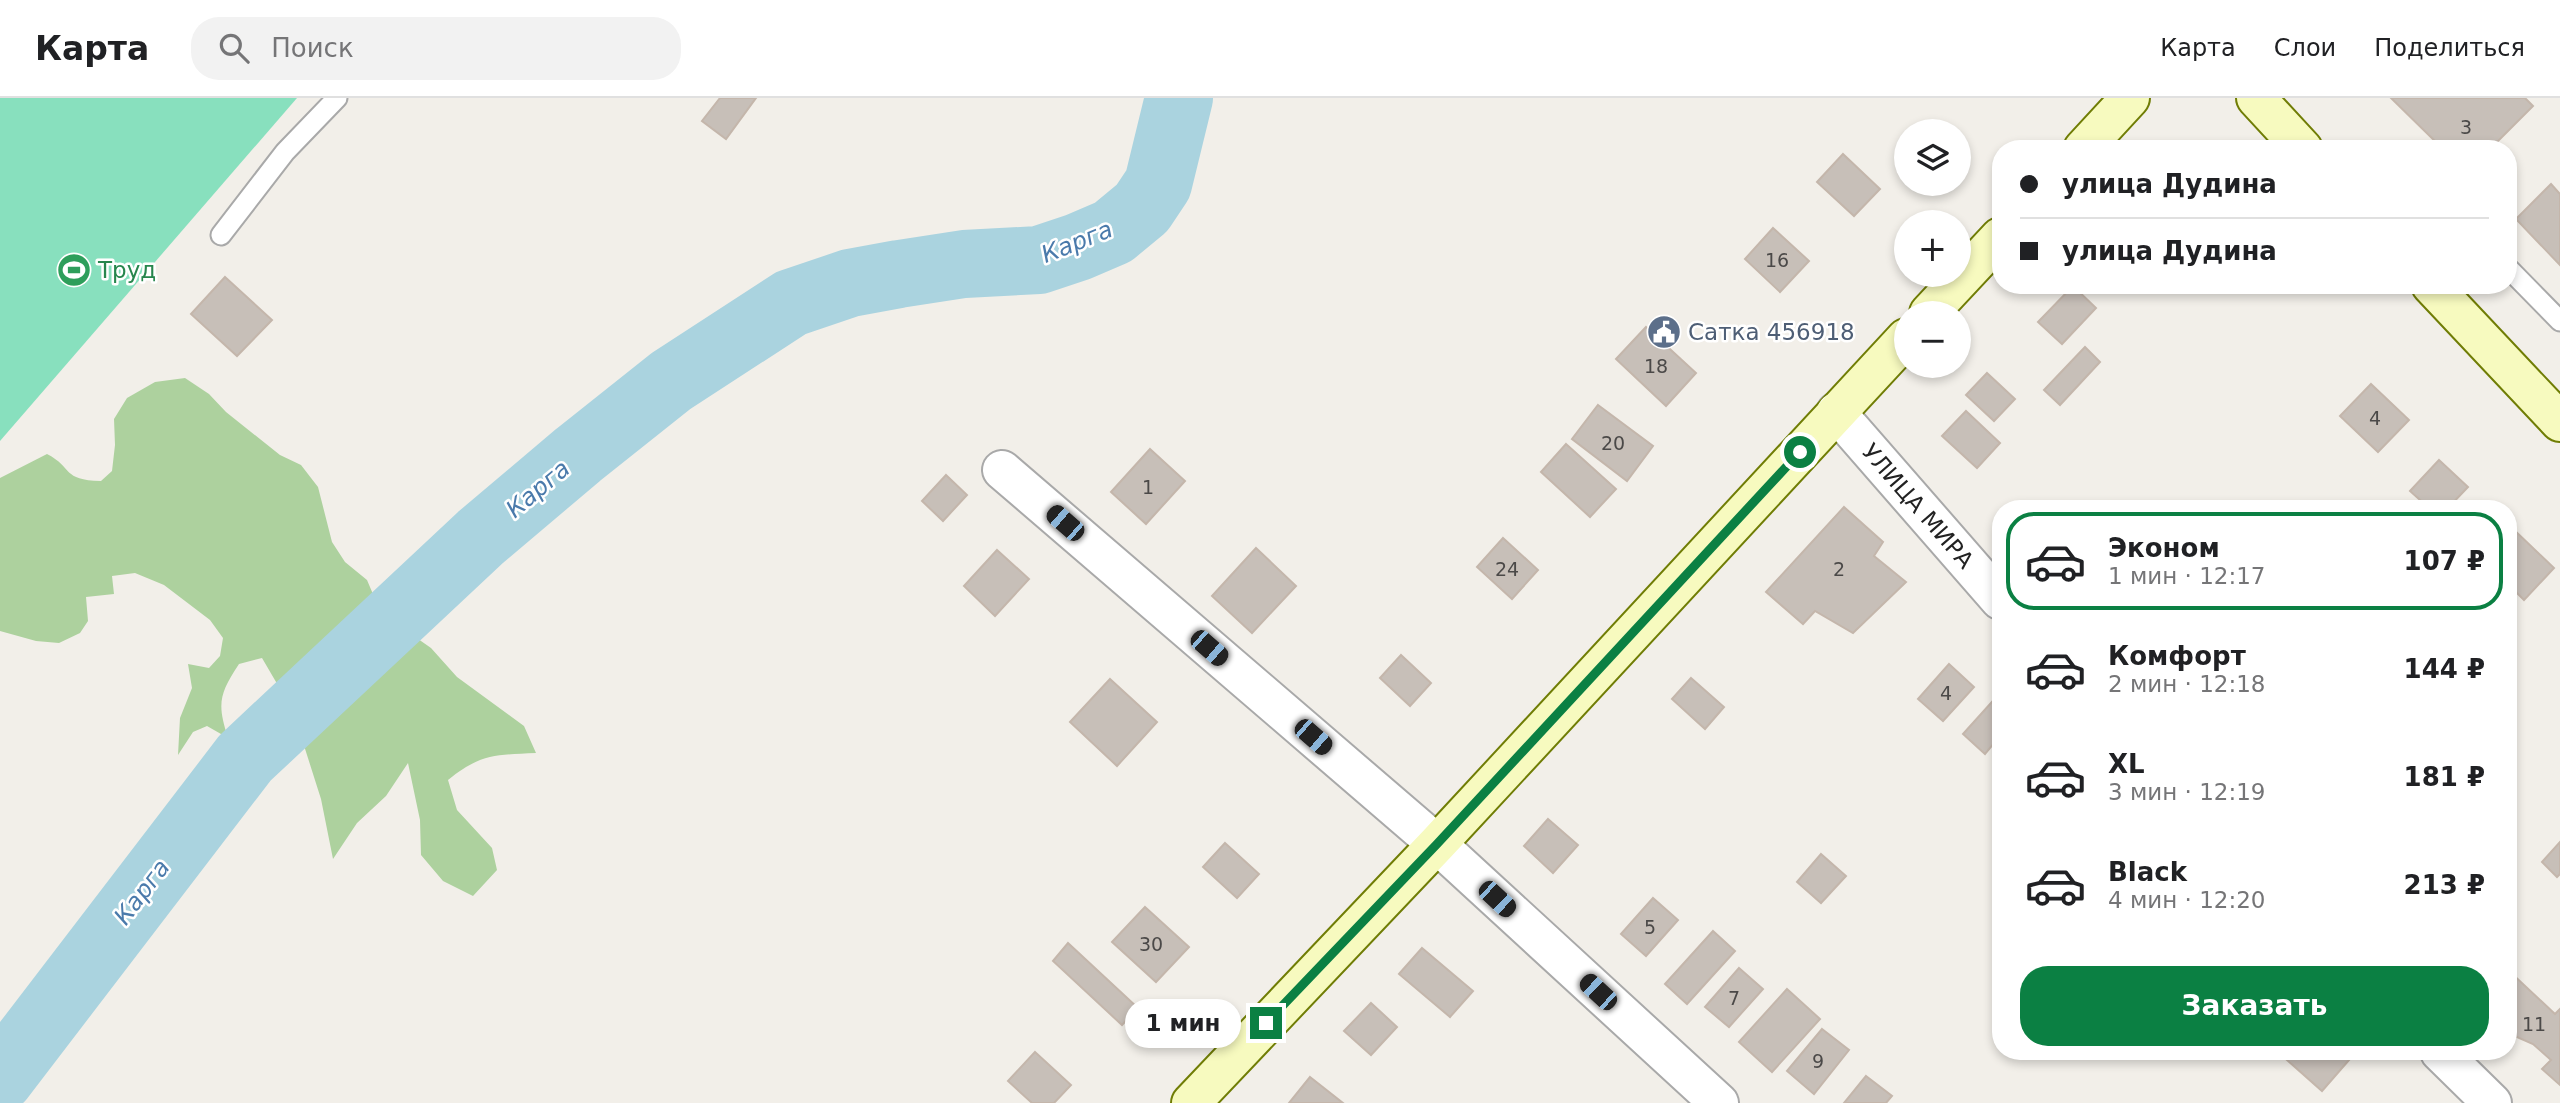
<!DOCTYPE html>
<html lang="ru">
<head>
<meta charset="utf-8">
<style>
  body { margin:0; font-family:"DejaVu Sans",sans-serif; background:#f2f2f2; color:#202124; height:100vh; display:flex; flex-direction:column; font-size:26px; white-space:nowrap }
  * { box-sizing:border-box; margin:0 }
  p { font-size:23px; color:#757577 }
  .icon { flex:none; width:38px; height:38px; fill:none; stroke:currentColor; stroke-width:2; stroke-linecap:round; stroke-linejoin:round }
  .map { position:relative; flex:1; overflow:hidden }
  .details { position:absolute; left:1992px; top:402px; width:525px; height:560px; display:flex; flex-direction:column; background:#fff; border-radius:28px; box-shadow:0 4px 10px #0003 }
  .details>* { flex:none }
  .guide { position:absolute; left:1992px; top:42px; width:525px; height:154px; border-radius:28px; box-shadow:0 4px 10px #0003; display:grid; align-content:center; height:154px; padding:0 28px; background:#fff }
  .fabs { position:absolute; left:1894px; top:21px; display:grid; gap:14px }
  .fabs a { display:grid; place-items:center; width:77px; height:77px; border-radius:50%; background:#fff; box-shadow:0 4px 10px #0003; font-size:35px }
  .end { position:absolute; width:32px; height:32px; margin:-16px; border:9px solid #0b8043; background:#fff; box-shadow:0 0 0 4px #fff }
  .from { border-radius:50% }
  .bubble { position:absolute; height:49px; border-radius:24px; background:#fff; box-shadow:0 4px 10px #0003; font-size:23px; font-weight:700; line-height:49px; text-align:center }
  .car { position:absolute; width:21px; height:42px; margin:-21px -10px; border-radius:9px; box-shadow:0 0 5px 2px #0007; background:linear-gradient(#222 24%,#8ab4d8 0 40%,#222 0 76%,#8ab4d8 0 86%,#222 0) }
  .guide b { display:flex; align-items:center; gap:24px; height:66px; font-size:26px }
  .guide b+b { border-top:2px solid #e0e0e0 }
  .guide i { width:18px; height:18px; background:#202124 }
  ul { padding:12px 0 0; list-style:none }
  li { display:flex; align-items:center; gap:21px; height:98px; margin:0 14px 10px; padding:0 14px; border:4px solid transparent; border-radius:28px }
  li div { flex:1 }
  li b { display:block; font-size:26px }
  li em { font-style:normal; font-weight:700 }
  li.active { border-color:#0b8043 }
  li>.icon { width:63px; height:63px; stroke-width:1.5 }
  .primary-button { display:flex; gap:14px; margin-top:auto; padding:14px 28px }
  .primary-button a { flex:1; height:80px; border-radius:28px; background:#0b8043; color:#fff; font-size:28px; font-weight:700; line-height:80px; text-align:center }
  header { display:flex; align-items:center; gap:42px; box-sizing:border-box; height:98px; padding:0 35px; background:#fff; border-bottom:2px solid #e0e0e0 }
  header strong { font-size:33px }
  nav { display:flex; gap:38px; margin-inline-start:auto; font-size:24px }
  .search { width:490px; height:63px; background:#f2f2f2; display:flex; align-items:center; gap:18px; box-sizing:border-box; padding:0 24px; border-radius:28px; color:#757577; font-size:26px }
  .map>svg:first-child { display:block }
</style>
</head>
<body>
<header>
<strong>Карта</strong>
<div class="search"><svg class="icon" aria-label="search" viewBox="0 0 24 24"><circle cx="10" cy="10" r="6"/><path d="M15 15l6 6"/></svg>Поиск</div>
<nav><a>Карта</a><a>Слои</a><a>Поделиться</a></nav>
</header>
<div class="map">
<svg width="2560" height="1005" viewBox="0 0 2560 1005">
  <rect width="100%" height="100%" fill="#f2efe9"/>
  <!-- forest -->
  <path fill="#add19e" d="M185 280 209 296 226 314 280 357 301 367 318 389 332 444 345 464 367 482 381 515 431 550 457 579 524 628 536 655C495 657 480 656 448 682L457 712 492 750 497 772 473 798 443 783 421 757 420 722 408 665 386 698 357 725 333 761 321 701 293 613 262 560 239 566C219 596 217 606 228 640L207 628 193 634 178 657 180 620 192 590 188 566 209 570 220 558 223 540 210 522 164 487 135 475 112 478 114 496 86 499 88 523 80 535 59 545 36 543 0 533V380L47 356C74 370 61 382 101 383L112 373 115 347 114 321 127 300 155 284Z"/>
  <!-- pitch -->
  <polygon fill="#88e0be" points="0,0 297,0 0,343"/>
  <g fill="none" stroke-linecap="round" stroke-linejoin="round">
    <!-- river -->
    <polyline stroke="#aad3df" stroke-width="68" points="0,980 245,660 481,439 578,357 671,283 791,205 850,185 899,176 964,166 1039,162 1078,149 1113,134 1142,110 1158,86 1179,0"/>
  </g>
  <!-- building -->
  <g fill="#c7bfb8" stroke="#c4b6ab" stroke-width="2">
    <polygon points="720,0 756,0 726,41 702,23"/>
    <polygon points="2391,0 2525,0 2533,8 2490,51 2443,51"/>
    <polygon points="1843,56 1880,91 1854,118 1817,84"/>
    <polygon points="2551,86 2560,96 2560,167 2516,121"/>
    <polygon points="1773,130 1809,163 1780,194 1745,161"/>
    <polygon points="225,179 272,222 237,258 191,216"/>
    <polygon points="2073,188 2096,210 2062,246 2038,224"/>
    <polygon points="1646,229 1696,275 1666,308 1616,261"/>
    <polygon points="2085,249 2100,264 2060,307 2044,292"/>
    <polygon points="1987,275 2015,301 1994,323 1966,297"/>
    <polygon points="2371,286 2409,322 2378,354 2340,318"/>
    <polygon points="1598,307 1653,348 1627,383 1572,341"/>
    <polygon points="1966,313 2000,345 1977,370 1942,338"/>
    <polygon points="1566,346 1616,391 1590,419 1541,374"/>
    <polygon points="1150,351 1185,383 1146,426 1111,394"/>
    <polygon points="2439,362 2468,389 2447,411 2430,411 2410,393"/>
    <polygon points="946,377 967,397 943,423 922,403"/>
    <polygon points="1844,409 1883,444 1874,458 1906,484 1853,535 1815,513 1803,526 1766,494"/>
    <polygon points="2511,429 2554,470 2524,502 2508,486 2508,432"/>
    <polygon points="1503,440 1538,472 1512,501 1477,469"/>
    <polygon points="1256,450 1296,488 1252,535 1212,498"/>
    <polygon points="997,452 1029,481 995,518 964,488"/>
    <polygon points="1401,557 1431,585 1410,608 1380,580"/>
    <polygon points="1949,566 1974,589 1943,623 1918,601"/>
    <polygon points="1691,580 1724,609 1705,631 1672,601"/>
    <polygon points="1110,581 1157,624 1117,668 1070,624"/>
    <polygon points="1999,596 2000,638 1985,656 1963,636"/>
    <polygon points="1548,721 1578,747 1553,775 1524,748"/>
    <polygon points="2560,744 2560,776 2557,779 2542,764"/>
    <polygon points="1225,745 1259,776 1237,800 1203,769"/>
    <polygon points="1821,756 1846,778 1821,805 1797,784"/>
    <polygon points="1653,800 1678,822 1646,858 1621,836"/>
    <polygon points="1145,809 1189,849 1156,884 1112,844"/>
    <polygon points="1713,833 1735,853 1687,906 1665,886"/>
    <polygon points="1068,845 1138,910 1122,927 1053,863"/>
    <polygon points="1422,850 1473,893 1450,919 1399,876"/>
    <polygon points="1739,870 1763,891 1729,929 1705,909"/>
    <polygon points="2508,872 2555,916 2560,911 2560,987 2542,971 2551,962 2533,946 2508,935"/>
    <polygon points="1787,891 1820,921 1772,974 1739,944"/>
    <polygon points="1371,905 1397,929 1371,957 1344,933"/>
    <polygon points="1822,931 1849,952 1814,996 1787,973"/>
    <polygon points="1035,954 1071,987 1054,1005 1032,1005 1008,983"/>
    <polygon points="2278,954 2340,954 2349,962 2322,993"/>
    <polygon points="1866,978 1892,998 1886,1005 1844,1005"/>
    <polygon points="1310,979 1343,1005 1289,1005"/>
  </g>
  <g fill="none" stroke-linecap="round" stroke-linejoin="round">
    <!-- lane casing -->
    <g stroke="#a9a9a9" stroke-width="23">
      <g id="lane">
        <polyline points="221,137 285,54 337,0"/>
        <polyline points="2508,170 2560,223"/>
      </g>
    </g>
    <!-- street casing -->
    <g stroke="#a9a9a9" stroke-width="42">
      <g id="street">
        <polyline points="1836,314 2000,502"/>
        <polyline points="1002,372 1437,746 1719,1005"/>
        <polyline points="2440,954 2492,1005"/>
      </g>
    </g>
    <!-- secondary casing -->
    <g stroke="#707d05" stroke-width="42">
      <g id="secondary">
        <polyline points="2256,0 2303,51"/>
        <polyline points="2083,51 2130,0"/>
        <polyline points="2431,187 2560,324"/>
        <polyline points="1929,215 2000,139"/>
        <polyline points="1191,1005 1437,746 1906,240"/>
      </g>
    </g>
    <!-- lane -->
    <use href="#lane" stroke="#fff" stroke-width="19"/>
    <!-- street -->
    <use href="#street" stroke="#fff" stroke-width="38"/>
    <!-- secondary -->
    <use href="#secondary" stroke="#f7fabf" stroke-width="38"/>
  </g>
  <g fill="none" stroke-linecap="round" stroke-linejoin="round">
    <!-- route -->
    <polyline stroke="#0b8043" stroke-width="9" points="1266,925 1437,746 1800,354"/>
  </g>
  <!-- icons -->
  <defs>
    <g id="stadium-disc" transform="scale(1.75)"><circle r="9.5" fill="#2e9e5b" stroke="#fff"/><path d="M0-5a6.5 5 0 1 0 0 10a6.5 5 0 1 0 0-10ZM-3.5-1.8h7v3.6h-7Z" fill="#fff"/></g>
    <g id="civic-disc" transform="scale(1.75)"><circle r="9.5" fill="#5c6f8a" stroke="#fff"/><path d="M-.6-6.5H3V-4.5H.6V-3L4-1V1h2V6H-6V1h2V-1L-.6-3ZM-1.2 2.5V6h2.4V2.5Z" fill="#fff"/></g>
  </defs>
  <g fill-rule="evenodd">
    <use href="#stadium-disc" x="74" y="172"/>
    <use href="#civic-disc" x="1664" y="234"/>
  </g>
  <g text-anchor="middle" dominant-baseline="central" stroke-width="5" stroke-linejoin="round" paint-order="stroke">
    <!-- number labels -->
    <g font-size="19" fill="#4b4948">
      <text x="2466" y="29">3</text>
      <text x="1777" y="162">16</text>
      <text x="1656" y="268">18</text>
      <text x="2375" y="320">4</text>
      <text x="1613" y="345">20</text>
      <text x="1148" y="389">1</text>
      <text x="1507" y="471">24</text>
      <text x="1839" y="471">2</text>
      <text x="1946" y="595">4</text>
      <text x="1650" y="829">5</text>
      <text x="1151" y="846">30</text>
      <text x="1734" y="900">7</text>
      <text x="2534" y="926">11</text>
      <text x="1818" y="963">9</text>
    </g>
    <!-- leisure labels -->
    <g font-size="23" fill="#27864d" stroke="#fff" text-anchor="start">
      <text x="98" y="172">Труд</text>
    </g>
    <!-- service labels -->
    <g font-size="23" fill="#4e5e75" stroke="#fff" text-anchor="start">
      <text x="1688" y="234">Сатка 456918</text>
    </g>
    <!-- street labels -->
    <g font-size="23" fill="#222" stroke="#fff">
      <text transform="translate(1918 408) rotate(49)">УЛИЦА МИРА</text>
    </g>
    <!-- water labels -->
    <g font-size="24" font-style="italic" fill="#4a7aab" stroke="#fff">
      <text transform="translate(1077 144) rotate(-22)">Карга</text>
      <text transform="translate(538 391) rotate(-40)">Карга</text>
      <text transform="translate(142 794) rotate(-53)">Карга</text>
    </g>
  </g>
</svg>
<div class="fabs">
<a><svg class="icon" aria-label="layers" viewBox="0 0 24 24"><path d="M12 4l9 5-9 5-9-5zM3 14l9 5 9-5"/></svg></a>
<a>+</a>
<a>−</a>
</div>
<i class="end from" style="left:1800px;top:354px"></i>
<i class="end" style="left:1266px;top:925px"></i>
<div class="bubble" style="left:1125px;top:901px;width:116px">1 мин</div>
<i class="car" style="left:1065px;top:425px;rotate:311deg"></i>
<i class="car" style="left:1209px;top:550px;rotate:131deg"></i>
<i class="car" style="left:1313px;top:639px;rotate:131deg"></i>
<i class="car" style="left:1497px;top:801px;rotate:133deg"></i>
<i class="car" style="left:1598px;top:894px;rotate:313deg"></i>
<div class="guide">
<b><i class="from"></i>улица Дудина</b>
<b><i></i>улица Дудина</b>
</div>
<section class="details">
<ul>
<li class="active"><svg class="icon" aria-label="car" viewBox="0 0 24 24"><path d="M5 17H2v-5l4-1 3-4h7l3 4 3 1v5h-3M9 17h6M6 11h13"/><circle cx="7" cy="17" r="2"/><circle cx="17" cy="17" r="2"/></svg><div><b>Эконом</b><p>1 мин · 12:17</p></div><em>107 ₽</em></li>
<li><svg class="icon" aria-label="car" viewBox="0 0 24 24"><path d="M5 17H2v-5l4-1 3-4h7l3 4 3 1v5h-3M9 17h6M6 11h13"/><circle cx="7" cy="17" r="2"/><circle cx="17" cy="17" r="2"/></svg><div><b>Комфорт</b><p>2 мин · 12:18</p></div><em>144 ₽</em></li>
<li><svg class="icon" aria-label="car" viewBox="0 0 24 24"><path d="M5 17H2v-5l4-1 3-4h7l3 4 3 1v5h-3M9 17h6M6 11h13"/><circle cx="7" cy="17" r="2"/><circle cx="17" cy="17" r="2"/></svg><div><b>XL</b><p>3 мин · 12:19</p></div><em>181 ₽</em></li>
<li><svg class="icon" aria-label="car" viewBox="0 0 24 24"><path d="M5 17H2v-5l4-1 3-4h7l3 4 3 1v5h-3M9 17h6M6 11h13"/><circle cx="7" cy="17" r="2"/><circle cx="17" cy="17" r="2"/></svg><div><b>Black</b><p>4 мин · 12:20</p></div><em>213 ₽</em></li>
</ul>
<div class="primary-button"><a>Заказать</a></div>
</section>
</div>
</body>
</html>
